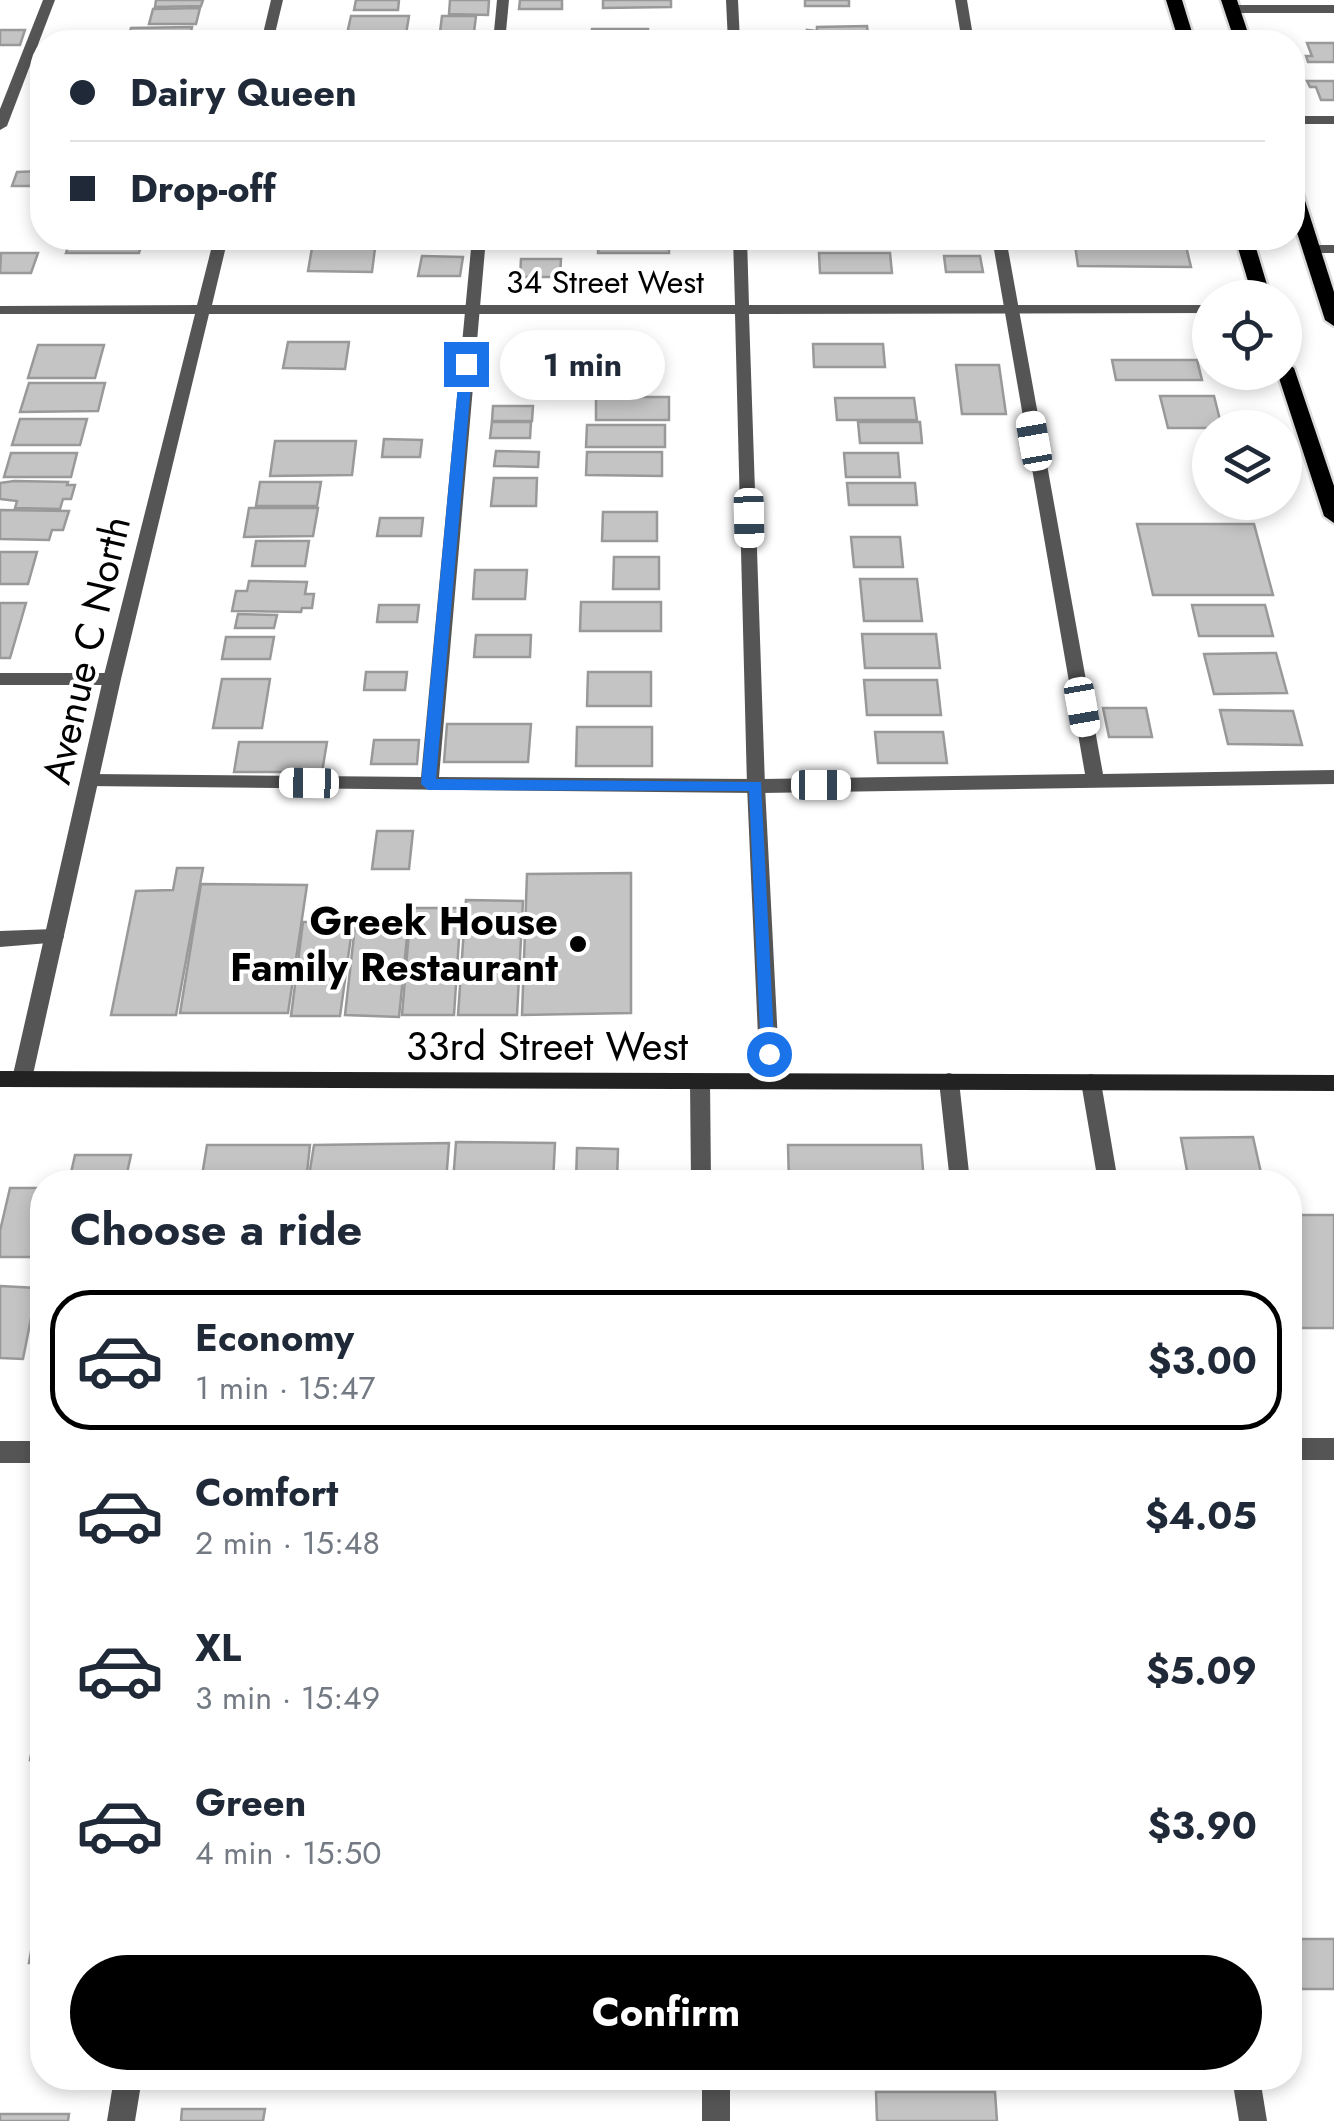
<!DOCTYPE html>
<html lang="en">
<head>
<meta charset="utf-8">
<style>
  body { margin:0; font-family:Jost,sans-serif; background:#f6f6f7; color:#1f2937; height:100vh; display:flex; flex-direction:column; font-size:38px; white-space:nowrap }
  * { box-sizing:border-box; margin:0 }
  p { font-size:32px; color:#747a83 }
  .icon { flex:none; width:55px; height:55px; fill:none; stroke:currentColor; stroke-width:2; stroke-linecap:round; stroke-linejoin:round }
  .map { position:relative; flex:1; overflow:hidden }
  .sheet { position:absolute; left:30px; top:1170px; width:1272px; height:920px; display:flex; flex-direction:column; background:#fff; border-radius:40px; box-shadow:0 5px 15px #0003 }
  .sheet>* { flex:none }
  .banner { position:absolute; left:30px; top:30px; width:1275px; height:220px; border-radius:40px; box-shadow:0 5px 15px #0003; display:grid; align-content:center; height:220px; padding:0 40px; background:#fff }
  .controls { position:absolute; left:1192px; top:280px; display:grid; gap:20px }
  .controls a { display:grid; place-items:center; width:110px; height:110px; border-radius:50%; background:#fff; box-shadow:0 5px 15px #0003; font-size:50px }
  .end { position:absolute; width:45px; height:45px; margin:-22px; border:12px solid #1a73e8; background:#fff; box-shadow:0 0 0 5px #fff }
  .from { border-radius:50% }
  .bubble { position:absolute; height:70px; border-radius:35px; background:#fff; box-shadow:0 5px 15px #0003; font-size:32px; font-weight:700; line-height:70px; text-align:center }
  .car { position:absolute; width:30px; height:60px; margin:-30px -15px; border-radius:12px; box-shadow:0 0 8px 2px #0007; background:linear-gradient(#fff 24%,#345 0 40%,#fff 0 76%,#345 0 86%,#fff 0) }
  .banner b { display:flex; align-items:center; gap:35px; height:95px; font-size:38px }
  .banner b+b { border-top:2px solid #e0e1e3 }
  .banner i { width:25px; height:25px; background:#1f2937 }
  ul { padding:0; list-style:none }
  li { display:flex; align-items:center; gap:30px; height:140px; margin:0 20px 15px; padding:0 20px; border:5px solid transparent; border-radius:40px }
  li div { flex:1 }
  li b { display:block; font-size:38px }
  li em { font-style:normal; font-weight:700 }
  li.current { border-color:#000 }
  li>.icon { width:90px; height:90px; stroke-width:1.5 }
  h2 { padding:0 40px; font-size:45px; line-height:120px }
  .action { display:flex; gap:20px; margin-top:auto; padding:20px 40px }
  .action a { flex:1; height:115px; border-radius:60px; background:#000; color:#fff; font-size:40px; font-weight:700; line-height:115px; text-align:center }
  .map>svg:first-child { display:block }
</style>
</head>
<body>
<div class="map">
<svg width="1334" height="2121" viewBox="0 0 1334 2121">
  <rect width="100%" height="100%" fill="#fff"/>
  <!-- building -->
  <g fill="#c4c4c4" stroke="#999" stroke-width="2.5">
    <polygon points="156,0 203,0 201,6 155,7"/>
    <polygon points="356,0 399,0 398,10 354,10"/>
    <polygon points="450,0 489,0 488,15 449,14"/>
    <polygon points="520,0 562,0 562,9 519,9"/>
    <polygon points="603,0 671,0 671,7 603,8"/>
    <rect x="805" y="0" width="44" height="6"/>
    <polygon points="200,8 196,24 149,24 153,9"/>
    <polygon points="351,16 409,16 406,34 347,34"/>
    <polygon points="442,16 476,16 474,32 440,32"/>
    <polygon points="867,26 869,42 808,42 807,30 817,31 817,27"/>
    <polygon points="192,27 189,42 127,42 131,28"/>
    <polygon points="592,29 648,29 648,42 591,42"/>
    <polygon points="0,30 25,30 20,45 0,45"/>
    <polygon points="1307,43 1334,43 1334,62 1308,62 1306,56 1312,56"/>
    <polygon points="1307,81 1334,81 1334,100 1321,100 1316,87 1310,87"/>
    <polygon points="42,171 42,186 12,186 17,172"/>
    <polygon points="71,238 143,238 139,253 66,253"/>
    <polygon points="599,238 669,238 669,253 598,253"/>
    <polygon points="1074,238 1184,238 1191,267 1078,266"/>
    <polygon points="312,248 375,248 372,272 308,271"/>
    <polygon points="1,253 38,253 31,273 0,273"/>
    <polygon points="819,253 890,253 892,273 820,273"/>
    <polygon points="422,256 463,257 460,276 418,276"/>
    <polygon points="944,256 980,256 983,272 946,272"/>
    <polygon points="521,259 561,259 560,277 520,277"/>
    <polygon points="288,342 349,342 345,369 283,368"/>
    <polygon points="813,344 883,344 885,367 814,367"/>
    <polygon points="38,345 104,345 95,378 28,378"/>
    <polygon points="1112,360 1197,360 1202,380 1116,380"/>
    <polygon points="956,365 999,365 1006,414 962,414"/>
    <polygon points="29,383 105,383 98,411 20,412"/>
    <polygon points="1160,396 1214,396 1222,428 1168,428"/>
    <rect x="596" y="397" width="73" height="23"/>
    <polygon points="835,398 914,398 917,420 837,420"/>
    <polygon points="493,406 533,406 532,421 492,421"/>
    <polygon points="20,419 87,419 80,445 12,445"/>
    <polygon points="492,422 531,422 530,438 490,438"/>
    <polygon points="858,422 920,422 922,443 860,443"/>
    <polygon points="587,425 665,425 665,447 586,447"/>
    <polygon points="384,439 422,440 420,457 382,457"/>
    <polygon points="275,441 356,441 352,475 270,476"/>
    <polygon points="496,451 539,452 538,467 494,466"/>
    <polygon points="587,452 662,452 662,476 586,475"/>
    <polygon points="11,453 77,453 71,477 4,477"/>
    <polygon points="844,453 898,453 900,477 846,477"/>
    <polygon points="494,478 537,478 536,506 491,506"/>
    <polygon points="14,481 68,482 67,485 75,485 71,499 63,499 60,509 15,508 17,501 0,499 0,483"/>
    <polygon points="260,482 321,482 317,506 256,506"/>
    <polygon points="847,483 915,483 917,505 849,505"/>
    <polygon points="249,508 318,508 313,536 244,537"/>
    <polygon points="0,510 69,511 63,530 52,530 49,540 0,539"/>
    <polygon points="603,512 657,512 657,541 602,541"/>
    <polygon points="380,518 423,518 421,536 377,536"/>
    <polygon points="1137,524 1254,524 1273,595 1153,595"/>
    <polygon points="851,537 900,537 903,567 854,567"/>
    <polygon points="256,541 309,541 305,566 252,566"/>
    <polygon points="0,552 37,552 28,584 0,584"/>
    <polygon points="614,557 659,557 659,589 613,589"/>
    <polygon points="475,570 527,570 525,599 473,599"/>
    <polygon points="860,579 917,579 922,621 864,621"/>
    <polygon points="249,581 307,582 305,594 314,594 312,608 302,608 301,612 232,611 236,591 247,591"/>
    <polygon points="581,602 661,602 661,631 580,631"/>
    <polygon points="0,603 26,603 10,658 0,658"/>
    <polygon points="379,605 419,605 417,622 377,622"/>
    <polygon points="1192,605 1265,605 1273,636 1199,636"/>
    <polygon points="238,614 277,615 274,628 235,628"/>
    <polygon points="862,634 936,634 940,668 865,668"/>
    <polygon points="476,635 531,635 530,657 474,657"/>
    <polygon points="226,637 274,637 270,659 222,659"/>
    <polygon points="1276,653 1287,693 1214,694 1204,654"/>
    <polygon points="366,672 407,672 405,690 364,690"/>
    <polygon points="588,672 651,672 651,706 587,706"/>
    <polygon points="222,679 270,679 262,728 213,728"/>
    <polygon points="864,680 937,680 941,715 867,715"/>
    <polygon points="1103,708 1146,708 1152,737 1109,737"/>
    <polygon points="1220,710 1293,711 1302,745 1228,744"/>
    <polygon points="447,724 531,724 528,762 444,762"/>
    <polygon points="577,727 652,727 652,766 576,766"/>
    <polygon points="875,732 943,732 947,763 878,763"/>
    <polygon points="374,740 419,740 417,764 371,764"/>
    <polygon points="239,742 327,742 322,772 234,772"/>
    <polygon points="377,831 413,831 409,869 372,869"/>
    <polygon points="177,868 203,868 176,1015 111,1015 136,891 173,890"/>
    <polygon points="631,873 631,1013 522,1015 527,874"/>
    <polygon points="201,884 307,885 288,1013 180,1013"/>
    <polygon points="466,900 523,901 517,1015 458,1015"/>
    <polygon points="411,908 461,908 454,1015 402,1015"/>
    <polygon points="303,922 353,922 340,1016 291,1016"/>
    <polygon points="355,926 408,927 399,1017 345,1015"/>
    <polygon points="1253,1137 1263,1182 1189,1182 1181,1138"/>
    <polygon points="456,1142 555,1143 553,1182 453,1182"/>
    <polygon points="449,1143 446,1182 308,1182 314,1145"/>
    <polygon points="207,1145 310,1145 306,1182 201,1182"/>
    <polygon points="788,1145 921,1145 924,1182 789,1182"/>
    <polygon points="577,1148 618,1149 617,1182 576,1182"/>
    <polygon points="75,1155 131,1155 125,1182 69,1182"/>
    <polygon points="10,1188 42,1188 42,1257 0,1257 0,1231"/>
    <polygon points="1290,1215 1334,1215 1334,1328 1298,1328 1290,1293"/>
    <polygon points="0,1286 37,1288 23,1359 0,1358"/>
    <polygon points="36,1728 42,1728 42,1760 30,1760"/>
    <polygon points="39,1906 42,1906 42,1963 29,1963"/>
    <rect x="1290" y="1939" width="44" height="50"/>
    <rect x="386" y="2078" width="106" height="3"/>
    <polygon points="876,2092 995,2092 997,2121 877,2121"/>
    <polygon points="182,2109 265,2109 263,2121 181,2121"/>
    <polygon points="0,2114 69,2114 68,2121 0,2121"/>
  </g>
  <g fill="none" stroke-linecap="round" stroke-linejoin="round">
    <!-- primary casing -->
    <g stroke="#dbdbdb" stroke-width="5">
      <g id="primary">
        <polygon points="1166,0 1182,0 1195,42 1179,42"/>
        <polygon points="1221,0 1237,0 1251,42 1235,42"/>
        <polygon points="1292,183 1301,188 1334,292 1334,326 1325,320 1292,217"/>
        <polygon points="1235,238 1253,238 1271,298 1253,298"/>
        <polygon points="1285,362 1294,368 1334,486 1334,523 1324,516 1277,372 1285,372"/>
      </g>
    </g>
    <!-- lane -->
    <g fill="#555" fill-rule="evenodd">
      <polygon points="43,0 55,0 7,126 0,130 0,109"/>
      <polygon points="497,0 509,0 505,42 493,42"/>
      <polygon points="955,0 967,0 974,42 962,42"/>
      <rect x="1292" y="116" width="42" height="8"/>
      <polygon points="472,238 486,238 439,777 756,779 1085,774 992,238 1006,238 1103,774 1334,770 1334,784 756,793 85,786 82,781 91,774 421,777"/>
      <polygon points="0,673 112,673 121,679 112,685 0,685"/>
      <polygon points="54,929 61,932 64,937 61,942 0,947 0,931"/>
      <polygon points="949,1073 956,1075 959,1081 970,1182 950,1182 939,1081 942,1075"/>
      <polygon points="1091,1074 1098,1076 1101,1082 1118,1182 1098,1182 1081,1082 1084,1076"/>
      <rect x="1290" y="1438" width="44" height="22"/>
      <rect x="0" y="1441" width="42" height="22"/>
      <polygon points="114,2078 142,2078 135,2121 107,2121"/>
      <polygon points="1232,2078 1260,2078 1267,2121 1239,2121"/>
    </g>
    <!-- street -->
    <g fill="#555" fill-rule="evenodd">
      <polygon points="271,0 283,0 273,42 261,42"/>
      <polygon points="726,0 738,0 740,42 728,42"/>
      <polygon points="1334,5 1334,13 1231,13 1225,9 1231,5"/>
      <polygon points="214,238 228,238 212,305 735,305 733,238 747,238 749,305 1210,305 1210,313 749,314 765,786 780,1082 777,1088 763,1088 760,1082 747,786 735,314 209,314 121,679 32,1079 29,1085 15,1085 12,1079 103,679 195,314 0,314 0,306 197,305"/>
      <polygon points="1334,245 1334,253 1312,253 1305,249 1312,245"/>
      <polygon points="700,1074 707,1076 710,1082 711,1182 691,1182 690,1082 693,1076"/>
      <rect x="702" y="2078" width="28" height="43"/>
    </g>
    <!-- secondary -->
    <polygon fill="#222" fill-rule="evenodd" points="0,1071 1334,1075 1334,1091 0,1087"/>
    <!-- primary -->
    <use href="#primary" fill="#000" fill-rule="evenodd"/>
  </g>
  <!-- route -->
  <polygon fill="#1a73e8" points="466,360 473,364 436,779 761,782 775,1059 763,1059 761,1054 749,791 428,790 421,784 460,364"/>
  <!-- markers -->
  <circle fill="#000" stroke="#fff" stroke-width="4" cx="578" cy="944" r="10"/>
  <g text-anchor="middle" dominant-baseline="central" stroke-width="8" stroke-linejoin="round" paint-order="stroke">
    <!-- far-street labels -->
    <g font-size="32" fill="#000" stroke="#fff">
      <text x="605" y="282">34 Street West</text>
    </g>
    <!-- street labels -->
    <g font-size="40" fill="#000" stroke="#fff">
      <text transform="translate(86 650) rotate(-77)">Avenue C North</text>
      <text x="547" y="1046">33rd Street West</text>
    </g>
    <!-- poi labels -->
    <g font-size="40" font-weight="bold" fill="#000" stroke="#fff" text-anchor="end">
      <text x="558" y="921">Greek House<tspan x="558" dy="46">Family Restaurant</tspan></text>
    </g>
  </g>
</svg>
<div class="controls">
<a><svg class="icon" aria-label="locate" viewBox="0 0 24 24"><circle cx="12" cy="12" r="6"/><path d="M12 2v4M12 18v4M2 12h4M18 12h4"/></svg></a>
<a><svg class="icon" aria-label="layers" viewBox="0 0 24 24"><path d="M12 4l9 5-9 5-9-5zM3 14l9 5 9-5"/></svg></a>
</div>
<i class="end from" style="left:769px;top:1054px"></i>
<i class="end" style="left:466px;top:364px"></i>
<div class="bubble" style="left:500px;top:330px;width:165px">1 min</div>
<i class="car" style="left:1034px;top:441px;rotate:350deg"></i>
<i class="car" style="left:749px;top:518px;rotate:179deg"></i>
<i class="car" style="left:1082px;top:707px;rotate:170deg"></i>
<i class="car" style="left:309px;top:783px;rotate:271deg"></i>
<i class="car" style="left:821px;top:785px;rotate:90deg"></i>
<div class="banner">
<b><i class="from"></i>Dairy Queen</b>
<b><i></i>Drop-off</b>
</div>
<section class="sheet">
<h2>Choose a ride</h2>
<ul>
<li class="current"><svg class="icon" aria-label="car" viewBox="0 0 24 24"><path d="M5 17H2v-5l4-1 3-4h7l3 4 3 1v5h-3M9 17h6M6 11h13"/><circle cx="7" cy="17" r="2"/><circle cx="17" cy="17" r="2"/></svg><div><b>Economy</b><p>1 min · 15:47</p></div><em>$3.00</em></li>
<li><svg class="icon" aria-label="car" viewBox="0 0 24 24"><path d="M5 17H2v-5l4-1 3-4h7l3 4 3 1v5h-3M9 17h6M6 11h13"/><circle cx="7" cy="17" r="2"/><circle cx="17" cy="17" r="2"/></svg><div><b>Comfort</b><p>2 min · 15:48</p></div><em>$4.05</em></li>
<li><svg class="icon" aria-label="car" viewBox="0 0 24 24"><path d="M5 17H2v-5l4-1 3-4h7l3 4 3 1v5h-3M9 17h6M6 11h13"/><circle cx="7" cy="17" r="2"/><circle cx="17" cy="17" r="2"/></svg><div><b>XL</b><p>3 min · 15:49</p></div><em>$5.09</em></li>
<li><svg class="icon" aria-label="car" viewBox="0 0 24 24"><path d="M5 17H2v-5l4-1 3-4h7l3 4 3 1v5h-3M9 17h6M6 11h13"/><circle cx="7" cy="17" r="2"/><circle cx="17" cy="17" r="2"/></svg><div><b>Green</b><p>4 min · 15:50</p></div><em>$3.90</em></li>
</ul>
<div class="action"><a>Confirm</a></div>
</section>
</div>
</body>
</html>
